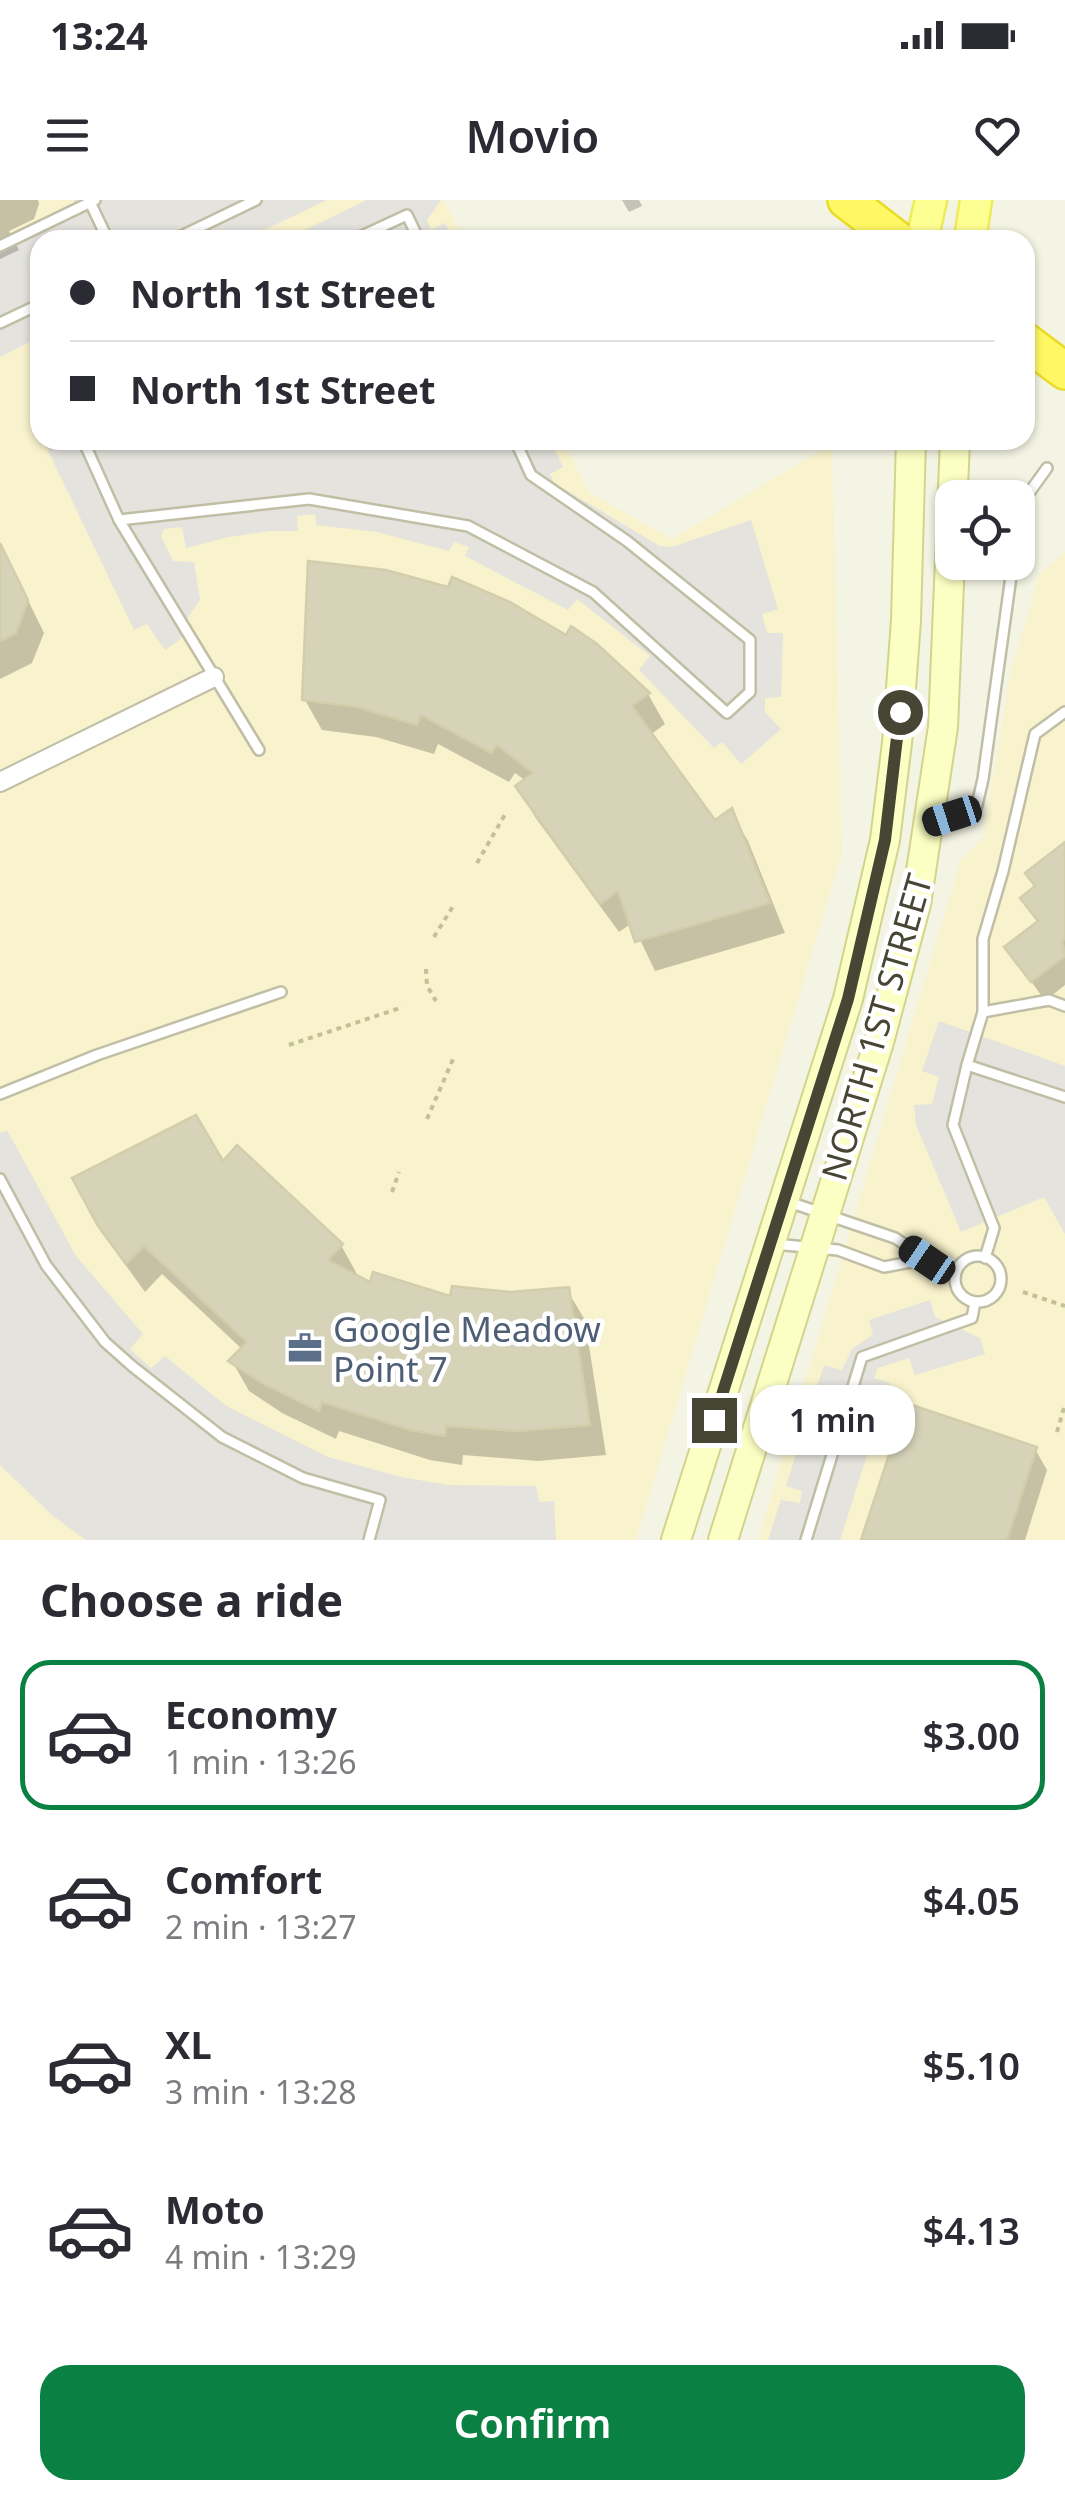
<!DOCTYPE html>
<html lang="en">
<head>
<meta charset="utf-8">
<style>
  body { margin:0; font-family:"Noto Sans",sans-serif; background:#f7f7f7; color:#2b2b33; height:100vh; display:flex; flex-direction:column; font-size:38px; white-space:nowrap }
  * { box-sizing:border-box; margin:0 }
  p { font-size:32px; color:#7c7c81 }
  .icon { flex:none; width:55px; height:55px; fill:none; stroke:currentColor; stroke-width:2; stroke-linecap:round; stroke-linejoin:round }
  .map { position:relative; height:1340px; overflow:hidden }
  .side { display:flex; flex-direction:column; background:#fff; flex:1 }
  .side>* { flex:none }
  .top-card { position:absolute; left:30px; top:30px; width:1005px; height:220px; border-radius:30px; box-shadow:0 2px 8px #0004; display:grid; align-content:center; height:220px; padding:0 40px; background:#fff }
  .fabs { position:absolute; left:935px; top:280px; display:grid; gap:20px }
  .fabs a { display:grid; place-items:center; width:100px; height:100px; border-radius:20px; background:#fff; box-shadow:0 2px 8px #0004; font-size:50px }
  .end { position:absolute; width:45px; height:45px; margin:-22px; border:12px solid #474534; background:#fff; box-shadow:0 0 0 5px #fff }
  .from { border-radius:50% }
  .bubble { position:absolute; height:70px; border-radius:30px; background:#fff; box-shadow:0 2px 8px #0004; font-size:32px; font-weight:600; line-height:70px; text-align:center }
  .car { position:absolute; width:30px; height:60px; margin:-30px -15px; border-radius:12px; box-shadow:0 0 8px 2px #0007; background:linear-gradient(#222 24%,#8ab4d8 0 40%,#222 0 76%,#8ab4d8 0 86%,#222 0) }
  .top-card b { display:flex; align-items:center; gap:35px; height:95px; font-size:38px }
  .top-card b+b { border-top:2px solid #e1e1e2 }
  .top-card i { width:25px; height:25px; background:#2b2b33 }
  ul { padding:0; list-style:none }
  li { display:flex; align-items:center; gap:30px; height:150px; margin:0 20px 15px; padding:0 20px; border:5px solid transparent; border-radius:30px }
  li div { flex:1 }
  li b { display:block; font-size:38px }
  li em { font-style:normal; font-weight:600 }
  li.active { border-color:#0b8043 }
  li>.icon { width:90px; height:90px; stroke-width:1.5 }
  h2 { padding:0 40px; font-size:45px; line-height:120px }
  .primary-button { display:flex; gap:20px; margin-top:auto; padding:20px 40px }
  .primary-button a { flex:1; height:115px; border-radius:30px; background:#0b8043; color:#fff; font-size:40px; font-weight:600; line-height:115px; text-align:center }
  .status { display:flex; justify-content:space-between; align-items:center; height:70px; padding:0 50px; background:#fff; direction:ltr }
  .status svg { height:28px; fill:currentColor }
  header { display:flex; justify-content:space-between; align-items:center; height:130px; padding:0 40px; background:#fff; font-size:45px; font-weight:600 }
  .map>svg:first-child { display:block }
</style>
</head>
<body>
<div class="status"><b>13:24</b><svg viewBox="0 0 49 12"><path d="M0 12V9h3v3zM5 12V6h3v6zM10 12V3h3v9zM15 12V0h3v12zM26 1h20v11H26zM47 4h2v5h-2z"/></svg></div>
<header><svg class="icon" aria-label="menu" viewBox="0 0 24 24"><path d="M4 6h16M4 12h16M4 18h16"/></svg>Movio<svg class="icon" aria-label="heart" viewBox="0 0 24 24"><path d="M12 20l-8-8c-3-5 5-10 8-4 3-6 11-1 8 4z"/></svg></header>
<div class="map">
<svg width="1065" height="1340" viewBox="0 0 1065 1340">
  <rect width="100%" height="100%" fill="#f4f4e4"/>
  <!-- commercial -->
  <g fill="#f8f2cd">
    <polygon points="0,0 444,0 464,40 40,40 40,240 563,240 589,292 672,339 832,244 842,653 636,1340 3,1340 0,1336"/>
    <polygon points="1065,352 1065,1340 758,1340 961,659 983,638 1011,471 1040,373"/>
  </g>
  <!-- parking -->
  <g fill="#e4e3dd">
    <polygon points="74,0 327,0 243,40 40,40 40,137 0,157 0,38 74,3"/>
    <polygon points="367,0 441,0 427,20 431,30 445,23 453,40 284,40"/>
    <polygon points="43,240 550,240 563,267 550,274 554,283 660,346 672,347 751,320 778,409 762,414 767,433 783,433 781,497 765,498 765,512 781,529 741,564 722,542 714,548 639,470 650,456 577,399 568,410 465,356 469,347 454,342 449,351 377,332 316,325 315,314 297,316 298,331 270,331 228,337 186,348 182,327 164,329 161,336 173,361 194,362 200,400 187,419 191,431 165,450 147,424 134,430"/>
    <polygon points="939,821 1065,866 1065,1034 1044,997 961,1032 916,925 914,905 932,904 939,877 922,871"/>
    <polygon points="7,930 76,1056 143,1134 130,1149 151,1168 165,1156 225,1205 328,1257 401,1277 448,1285 536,1286 539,1302 554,1301 556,1340 86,1340 53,1316 0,1265 0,933"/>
    <polygon points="930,1100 935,1117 980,1138 985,1154 915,1175 909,1158 878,1168 874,1178 890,1183 840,1340 768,1340 781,1300 800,1303 802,1291 786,1286 824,1165 842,1170 852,1149 873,1135 869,1120"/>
  </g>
  <!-- shadow -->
  <g fill="#0003">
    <polygon points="0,0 38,0 39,4 34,19 9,31 19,50 0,59"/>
    <polygon points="622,0 639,0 642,6 629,12"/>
    <polygon points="0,343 44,433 32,463 0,479"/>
    <polygon points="648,494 665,524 650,535 714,624 731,612 748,641 785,733 655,771 632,723 619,732 535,617 518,587 526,581 515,573 509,582 438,544 434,554 376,537 322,530 305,500"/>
    <polygon points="1065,645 1065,785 1045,801 1007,747 1038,723 1023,698 1037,688"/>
    <polygon points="222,965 341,1045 358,1076 356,1078 371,1085 452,1099 567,1090 585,1120 606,1255 538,1261 463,1255 462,1265 430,1260 339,1231 336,1239 282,1213 249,1191 232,1161 243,1150 162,1074 145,1092 119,1056 75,979"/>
    <polygon points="1035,1249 1047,1270 1025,1340 864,1340"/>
  </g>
  <!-- building -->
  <g fill="#d6d3b9" stroke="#d2ceab" stroke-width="2.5">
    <polygon points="0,343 28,400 16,433 0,441"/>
    <polygon points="308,361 386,370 448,387 452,377 510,402 566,435 571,426 597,444 650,493 632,506 715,620 732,608 770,703 635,742 618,691 600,704 515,586 533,573 497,545 491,553 421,515 417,525 357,507 302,500"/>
    <polygon points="1065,642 1065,739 1062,740 1065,756 1031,782 1004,747 1038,721 1020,698 1035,686 1025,673"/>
    <polygon points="196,915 223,961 237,945 343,1044 328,1060 370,1082 373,1072 450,1096 452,1086 511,1092 569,1087 590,1225 519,1231 446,1226 445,1236 411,1230 322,1202 319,1211 262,1183 228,1161 247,1142 144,1046 126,1064 98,1026 72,978"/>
    <polygon points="906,1203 1037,1247 1007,1340 861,1340"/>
  </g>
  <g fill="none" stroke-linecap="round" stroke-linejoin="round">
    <!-- service casing -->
    <g stroke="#c0bfa6" stroke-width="14">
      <g id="service">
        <polyline points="89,0 108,40"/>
        <polyline points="173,40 256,0"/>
        <polyline points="353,40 407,15 419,40"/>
        <polyline points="0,46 95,0"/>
        <polyline points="0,123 40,104"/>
        <polyline points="83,240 119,320 259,550"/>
        <polyline points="119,320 309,299 468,326 593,392 727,513 750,492 750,440 627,341 531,275 515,240"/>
        <polyline points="1018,331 1021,304 1047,268"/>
        <polyline points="932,623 976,609 983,579 1013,362"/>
        <polyline points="983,812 1049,800 1065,806"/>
        <polyline points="967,865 983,812 983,739 1003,671 1035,534 1065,512"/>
        <polyline points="0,894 97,855 281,792"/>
        <polyline points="0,979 46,1065 105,1142 132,1166 222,1237 303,1278 380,1300 369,1340"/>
        <polyline points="789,1002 895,1038 927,1059 956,1071"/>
        <polyline points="774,1044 838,1050 884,1067 927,1059"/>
        <circle cx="978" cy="1079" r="23"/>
        <polyline points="985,1058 994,1028 953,925 967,865 1065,897"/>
        <polyline points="806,1340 862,1157 972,1118 975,1102"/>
      </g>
    </g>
    <!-- minor casing -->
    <g stroke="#c0bfa6" stroke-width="22">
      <polyline id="minor" points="0,582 214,477"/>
    </g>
    <!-- secondary casing -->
    <g stroke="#d2d48e" stroke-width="32">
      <g id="secondary">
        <polyline points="676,1340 848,799 885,640 897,543 906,420 911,240"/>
        <polyline points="723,1340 879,842 916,704 943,527 955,240"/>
      </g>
    </g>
    <!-- primary casing -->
    <g stroke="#eeec59" stroke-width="35">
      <g id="primary">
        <polyline points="922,40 931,0"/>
        <polyline points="970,40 976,0"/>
      </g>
    </g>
    <!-- motorway casing -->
    <g stroke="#eadb28" stroke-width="40">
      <g id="motorway">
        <polyline points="846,0 898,40"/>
        <polyline points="1025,141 1065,171"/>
      </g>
    </g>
    <!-- path -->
    <g stroke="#c3c096" stroke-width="4" stroke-dasharray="5 5" stroke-linecap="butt">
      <polyline points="477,663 507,611"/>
      <polyline points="434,737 455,703"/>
      <polyline points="426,769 427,786 436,801"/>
      <polyline points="289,845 403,807"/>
      <polyline points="427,919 454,857"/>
      <polyline points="392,992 399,972"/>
      <polyline points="1023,1092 1065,1106"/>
      <polyline points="1057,1232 1065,1204"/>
    </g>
    <!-- service -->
    <use href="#service" stroke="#fff" stroke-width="9"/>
    <!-- minor -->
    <use href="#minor" stroke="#fff" stroke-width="18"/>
    <!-- secondary -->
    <use href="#secondary" stroke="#fcffc3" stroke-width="28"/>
    <!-- primary -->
    <use href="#primary" stroke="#feff92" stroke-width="30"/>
    <!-- motorway -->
    <use href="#motorway" stroke="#fff864" stroke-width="35"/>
  </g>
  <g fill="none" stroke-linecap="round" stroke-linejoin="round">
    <!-- route -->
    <polyline stroke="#474534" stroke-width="12" points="714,1220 848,799 885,640 900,512"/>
  </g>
  <!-- icons -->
  <defs>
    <g id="office-bare" transform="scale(2.7)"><path d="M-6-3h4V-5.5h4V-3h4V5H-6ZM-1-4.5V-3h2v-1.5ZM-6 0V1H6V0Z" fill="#5c6f8a" stroke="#fff" stroke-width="2.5" paint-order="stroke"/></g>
  </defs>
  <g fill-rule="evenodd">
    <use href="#office-bare" x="305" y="1148"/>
  </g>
  <g text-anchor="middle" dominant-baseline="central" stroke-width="9" stroke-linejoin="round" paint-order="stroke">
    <!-- street labels -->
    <g font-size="35" fill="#474534" stroke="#fff">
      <text transform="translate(876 827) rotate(-74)">NORTH 1ST STREET</text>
    </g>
    <!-- service labels -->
    <g font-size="35" fill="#4e5e75" stroke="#fff" text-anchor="start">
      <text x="333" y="1128">Google Meadow<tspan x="333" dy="40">Point 7</tspan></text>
    </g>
  </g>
</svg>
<div class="fabs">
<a><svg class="icon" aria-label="locate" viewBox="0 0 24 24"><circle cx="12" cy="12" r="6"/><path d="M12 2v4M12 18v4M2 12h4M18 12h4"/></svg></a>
</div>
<i class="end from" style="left:900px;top:512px"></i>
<i class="end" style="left:714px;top:1220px"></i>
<div class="bubble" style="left:750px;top:1185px;width:165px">1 min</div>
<i class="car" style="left:952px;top:616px;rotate:252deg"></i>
<i class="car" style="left:927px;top:1060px;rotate:304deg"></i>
<div class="top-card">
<b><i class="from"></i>North 1st Street</b>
<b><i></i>North 1st Street</b>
</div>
</div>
<section class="side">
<h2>Choose a ride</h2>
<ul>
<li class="active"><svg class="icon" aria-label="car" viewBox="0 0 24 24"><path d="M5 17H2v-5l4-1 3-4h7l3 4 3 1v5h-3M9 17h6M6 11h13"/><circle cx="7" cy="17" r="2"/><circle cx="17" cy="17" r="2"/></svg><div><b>Economy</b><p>1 min · 13:26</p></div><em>$3.00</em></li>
<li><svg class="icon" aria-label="car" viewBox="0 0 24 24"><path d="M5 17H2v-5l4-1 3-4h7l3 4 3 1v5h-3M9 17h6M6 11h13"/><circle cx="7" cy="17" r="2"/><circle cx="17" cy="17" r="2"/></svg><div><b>Comfort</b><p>2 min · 13:27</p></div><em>$4.05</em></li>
<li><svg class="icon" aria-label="car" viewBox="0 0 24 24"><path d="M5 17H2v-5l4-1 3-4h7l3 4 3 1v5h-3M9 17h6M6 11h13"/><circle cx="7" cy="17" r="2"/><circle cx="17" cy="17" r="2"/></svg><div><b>XL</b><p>3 min · 13:28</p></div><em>$5.10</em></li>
<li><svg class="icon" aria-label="car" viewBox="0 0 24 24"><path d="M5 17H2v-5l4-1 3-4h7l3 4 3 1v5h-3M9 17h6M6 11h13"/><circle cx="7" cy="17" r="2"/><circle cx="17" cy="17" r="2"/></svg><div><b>Moto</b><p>4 min · 13:29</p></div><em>$4.13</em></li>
</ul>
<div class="primary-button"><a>Confirm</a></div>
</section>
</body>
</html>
